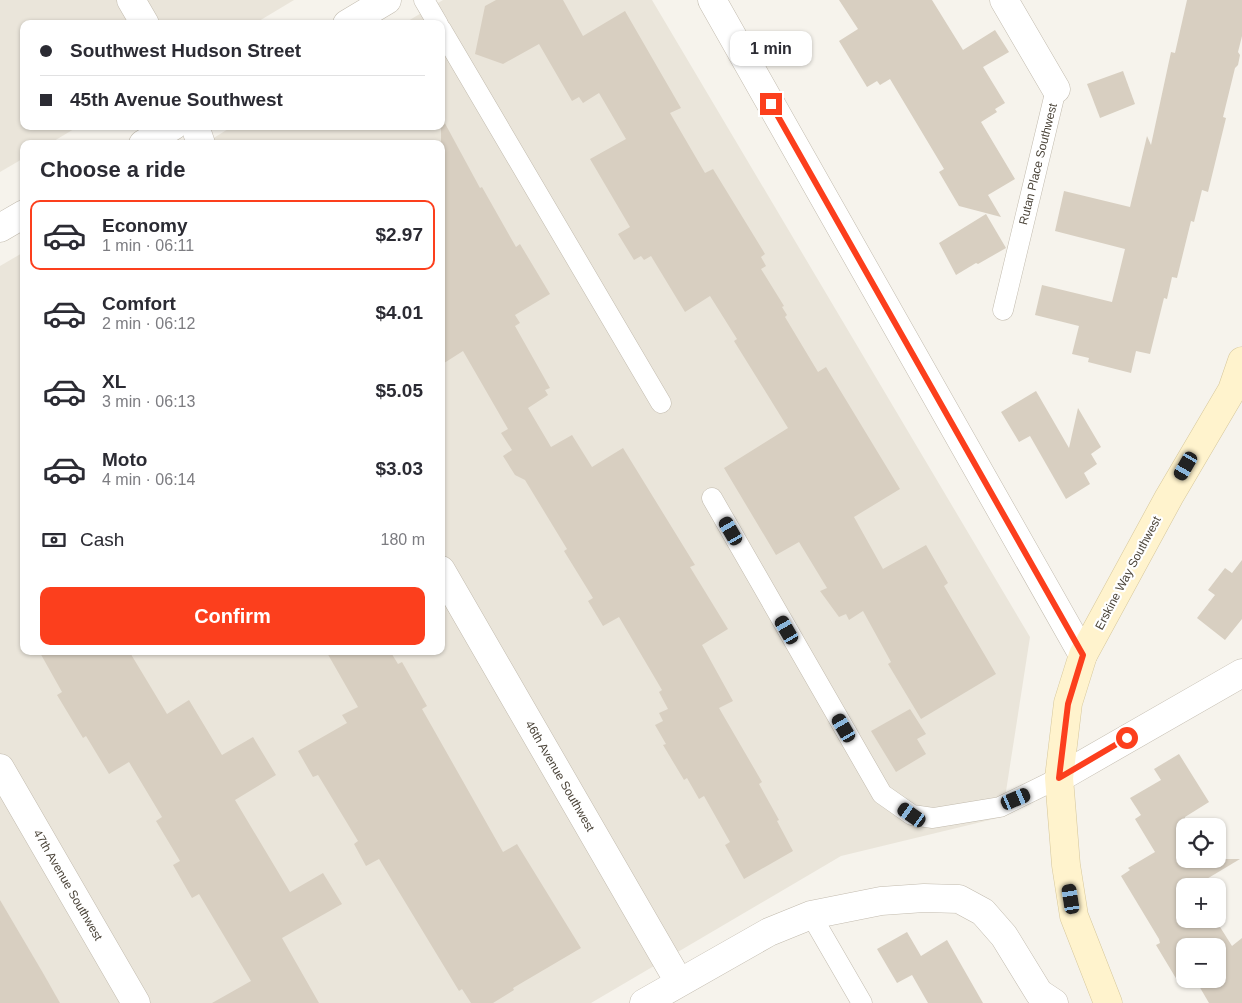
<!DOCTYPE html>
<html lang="en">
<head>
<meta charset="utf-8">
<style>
  body { margin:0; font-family:Helvetica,sans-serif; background:#f7f7f7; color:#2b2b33; height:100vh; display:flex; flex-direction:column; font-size:19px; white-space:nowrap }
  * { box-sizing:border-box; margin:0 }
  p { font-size:16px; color:#7c7c81 }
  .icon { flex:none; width:28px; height:28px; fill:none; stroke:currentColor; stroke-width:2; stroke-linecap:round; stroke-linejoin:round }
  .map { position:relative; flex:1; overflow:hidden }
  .details { position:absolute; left:20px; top:140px; width:425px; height:515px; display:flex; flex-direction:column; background:#fff; border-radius:10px; box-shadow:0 1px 4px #0004 }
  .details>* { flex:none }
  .hud { position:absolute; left:20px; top:20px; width:425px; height:110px; border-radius:10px; box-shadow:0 1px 4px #0004; display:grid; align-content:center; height:110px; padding:0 20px; background:#fff }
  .tools { position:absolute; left:1176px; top:818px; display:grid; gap:10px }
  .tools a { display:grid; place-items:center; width:50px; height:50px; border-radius:10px; background:#fff; box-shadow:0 1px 4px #0004; font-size:25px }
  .end { position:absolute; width:22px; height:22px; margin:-11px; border:6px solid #fc3f1d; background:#fff; box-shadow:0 0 0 2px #fff }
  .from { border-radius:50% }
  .bubble { position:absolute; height:35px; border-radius:10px; background:#fff; box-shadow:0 1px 4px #0004; font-size:16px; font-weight:600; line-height:35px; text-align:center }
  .car { position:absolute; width:15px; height:30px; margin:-15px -8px; border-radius:6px; box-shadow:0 0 4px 1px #0007; background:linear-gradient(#222 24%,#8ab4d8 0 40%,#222 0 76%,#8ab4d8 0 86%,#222 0) }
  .hud b { display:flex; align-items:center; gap:18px; height:48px; font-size:19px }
  .hud b+b { border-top:1px solid #e1e1e2 }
  .hud i { width:12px; height:12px; background:#2b2b33 }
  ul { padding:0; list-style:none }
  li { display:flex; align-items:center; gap:15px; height:70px; margin:0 10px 8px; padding:0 10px; border:2px solid transparent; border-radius:10px }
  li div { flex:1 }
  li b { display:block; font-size:19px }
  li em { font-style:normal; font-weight:600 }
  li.on { border-color:#fc3f1d }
  li>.icon { width:45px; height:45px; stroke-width:1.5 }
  h2 { padding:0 20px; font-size:22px; line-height:60px }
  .pay { display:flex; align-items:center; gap:12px; height:55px; padding:0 20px; font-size:19px }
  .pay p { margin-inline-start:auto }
  .button { display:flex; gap:10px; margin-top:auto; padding:10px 20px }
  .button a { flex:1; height:58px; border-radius:10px; background:#fc3f1d; color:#fff; font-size:20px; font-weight:600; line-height:58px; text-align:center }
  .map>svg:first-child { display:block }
</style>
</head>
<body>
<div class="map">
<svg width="1242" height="1003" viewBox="0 0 1242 1003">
  <rect width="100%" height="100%" fill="#f6f3ec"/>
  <!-- residential -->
  <g fill="#eae5da">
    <polygon points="0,0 294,0 254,24 24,24 24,126 79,126 49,144 24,144 24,158 0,172"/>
    <polygon points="443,0 652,0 1030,637 1002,817 841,856 591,1003 0,1003 0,266 24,252 24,651 441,651 441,144 204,144 233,126 441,126 441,24 403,24"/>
  </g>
  <!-- building -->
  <g fill="#d8cfc1">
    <polygon points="496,0 563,0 583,36 625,11 681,108 670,113 705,173 713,169 765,254 761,257 766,266 761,269 784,306 782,307 787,315 785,317 818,372 826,367 900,489 854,517 883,569 926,545 948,583 944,586 996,674 921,719 888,664 891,662 863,611 849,620 846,614 839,617 820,591 827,588 799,542 776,555 724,468 788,428 734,341 737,339 710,296 685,312 651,256 644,260 641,256 634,260 618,234 630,227 590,159 626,139 599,93 583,103 579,97 572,101 539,44 503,64 475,54 485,6"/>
    <polygon points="839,0 932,0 963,50 995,30 1009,52 983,67 1005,103 995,109 997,112 981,122 1015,179 988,195 1001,217 959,206 939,172 944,169 890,79 880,85 877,81 867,87 839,41 858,29"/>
    <polygon points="1187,0 1242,0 1242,36 1238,52 1240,55 1238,65 1235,68 1223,117 1226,118 1208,192 1202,190 1194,222 1191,221 1177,278 1172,277 1167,299 1164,298 1150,354 1136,351 1131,373 1088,362 1089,358 1072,354 1079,326 1035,315 1042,285 1112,302 1125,249 1055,231 1064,191 1130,207 1147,136 1151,145 1171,52 1175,53"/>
    <polygon points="1123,71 1135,104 1100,118 1087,84"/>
    <polygon points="441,116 480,188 482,187 516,247 520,244 550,294 515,315 520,323 515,326 550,388 545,390 548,395 528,408 551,447 572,435 592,467 623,448 695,565 690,567 728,629 702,645 733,701 719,708 762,782 759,784 779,820 777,821 793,851 744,879 725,845 730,842 704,796 699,799 687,778 684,780 663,745 666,744 655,725 663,721 659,713 668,709 659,692 662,690 619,617 603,626 588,601 593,598 564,551 567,549 525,480 515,475 503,456 512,450 501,433 508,429 463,351 441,365"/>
    <polygon points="986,214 1006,248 978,264 976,263 956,275 939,243"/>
    <polygon points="1036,391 1069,448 1078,408 1101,447 1091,454 1097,464 1084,473 1090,484 1066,499 1030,436 1019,442 1001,412"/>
    <polygon points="1242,560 1242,619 1225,640 1197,618 1215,595 1208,590 1225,568 1232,573"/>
    <polygon points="39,651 129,651 167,714 189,700 222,755 253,737 276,775 235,800 290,892 323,873 342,904 282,938 319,1003 212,1003 251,981 199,894 192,898 173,865 180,861 156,821 162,817 129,762 109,774 86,736 83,738 57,695 62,692"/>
    <polygon points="326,651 390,651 398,664 402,662 427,706 422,709 503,852 517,844 581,948 513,988 514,990 493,1003 471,1003 462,989 459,991 379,859 366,866 354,844 358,841 318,775 313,777 298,751 347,723 342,715 358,707"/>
    <polygon points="910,709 926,734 917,739 926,754 896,772 871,731"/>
    <polygon points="1179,754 1209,802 1185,817 1185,859 1240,859 1195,886 1185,886 1185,919 1215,919 1232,946 1242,938 1242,1003 1209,1003 1195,979 1218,979 1218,946 1185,946 1185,975 1177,980 1156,945 1160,943 1159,939 1121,876 1130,870 1128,868 1155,852 1135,819 1141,815 1130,798 1161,780 1154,769"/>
    <polygon points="0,900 43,973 60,1003 0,1003"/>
    <polygon points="907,932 921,956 947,940 983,1003 928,1003 912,975 897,983 877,949"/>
  </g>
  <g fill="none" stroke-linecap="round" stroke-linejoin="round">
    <!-- lane casing -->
    <g stroke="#c2bbae" stroke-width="21">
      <g id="lane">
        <polyline points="424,0 438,24"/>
        <polyline points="441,29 661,403"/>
        <polyline points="1003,310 1056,89"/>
        <polyline points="712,498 882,794 912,815 933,818 1000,807 1059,778"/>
        <polyline points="811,915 862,1003"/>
      </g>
    </g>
    <!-- street casing -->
    <g stroke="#c2bbae" stroke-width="29">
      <g id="street">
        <polyline points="131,0 145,24"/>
        <polyline points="712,0 1083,655"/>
        <polyline points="1004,0 1056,89"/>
        <polyline points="347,24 387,0"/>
        <polyline points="195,126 201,144"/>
        <polyline points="143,144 173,126"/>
        <polyline points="0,228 24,214"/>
        <polyline points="441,570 679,982"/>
        <polyline points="0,768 136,1003"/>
        <polyline points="1059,778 1242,673"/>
        <polyline points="644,1003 769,932 811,915 881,901 924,898 959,899 983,912 1004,936 1039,993 1054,1003"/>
      </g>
    </g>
    <!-- secondary casing -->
    <g stroke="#d6c79b" stroke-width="29">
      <polyline id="secondary" points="1108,1003 1074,916 1066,865 1059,778 1068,703 1083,655 1169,497 1232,390 1242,361"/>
    </g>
    <!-- lane -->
    <use href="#lane" stroke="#fff" stroke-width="20"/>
    <!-- street -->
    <use href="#street" stroke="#fff" stroke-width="28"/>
    <!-- secondary -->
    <use href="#secondary" stroke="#fff3cd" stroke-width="28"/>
  </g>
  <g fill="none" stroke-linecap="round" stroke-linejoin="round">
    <!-- route -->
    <polyline stroke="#fc3f1d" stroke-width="6" points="771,104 1083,655 1068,704 1059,778 1127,738"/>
  </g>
  <g text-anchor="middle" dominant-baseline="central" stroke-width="4.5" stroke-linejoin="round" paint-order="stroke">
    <!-- street labels -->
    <g font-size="12" fill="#4b4439" stroke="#fff">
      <text transform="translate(1038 164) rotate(-76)">Rutan Place Southwest</text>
      <text transform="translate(1128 573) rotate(-62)">Erskine Way Southwest</text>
      <text transform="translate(560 776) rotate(60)">46th Avenue Southwest</text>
      <text transform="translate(68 885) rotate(60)">47th Avenue Southwest</text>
    </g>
  </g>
</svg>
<div class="tools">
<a><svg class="icon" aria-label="locate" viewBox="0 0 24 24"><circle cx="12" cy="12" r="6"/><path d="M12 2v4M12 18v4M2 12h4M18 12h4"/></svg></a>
<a>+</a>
<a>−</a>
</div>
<i class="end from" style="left:1127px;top:738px"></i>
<i class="end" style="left:771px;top:104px"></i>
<div class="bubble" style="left:730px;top:31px;width:82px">1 min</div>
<i class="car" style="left:1186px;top:466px;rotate:210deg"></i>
<i class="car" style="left:731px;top:531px;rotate:330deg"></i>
<i class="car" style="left:787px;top:630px;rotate:330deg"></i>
<i class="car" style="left:844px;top:728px;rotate:330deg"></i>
<i class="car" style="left:1016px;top:799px;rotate:67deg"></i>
<i class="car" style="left:912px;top:815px;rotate:305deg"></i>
<i class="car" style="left:1071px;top:899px;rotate:351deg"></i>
<div class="hud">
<b><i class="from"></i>Southwest Hudson Street</b>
<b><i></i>45th Avenue Southwest</b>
</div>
<section class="details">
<h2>Choose a ride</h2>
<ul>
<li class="on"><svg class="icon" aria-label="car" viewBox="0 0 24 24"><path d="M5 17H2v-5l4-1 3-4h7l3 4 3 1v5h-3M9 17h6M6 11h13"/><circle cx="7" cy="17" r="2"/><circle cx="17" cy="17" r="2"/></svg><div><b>Economy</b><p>1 min · 06:11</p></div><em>$2.97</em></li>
<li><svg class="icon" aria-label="car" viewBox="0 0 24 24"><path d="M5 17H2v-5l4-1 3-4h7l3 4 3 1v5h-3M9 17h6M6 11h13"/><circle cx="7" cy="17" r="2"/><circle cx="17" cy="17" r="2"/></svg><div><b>Comfort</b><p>2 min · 06:12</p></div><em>$4.01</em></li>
<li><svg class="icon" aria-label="car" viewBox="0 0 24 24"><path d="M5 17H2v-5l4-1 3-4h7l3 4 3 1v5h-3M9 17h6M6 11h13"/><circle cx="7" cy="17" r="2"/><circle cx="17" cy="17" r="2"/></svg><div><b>XL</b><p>3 min · 06:13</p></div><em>$5.05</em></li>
<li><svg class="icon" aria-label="car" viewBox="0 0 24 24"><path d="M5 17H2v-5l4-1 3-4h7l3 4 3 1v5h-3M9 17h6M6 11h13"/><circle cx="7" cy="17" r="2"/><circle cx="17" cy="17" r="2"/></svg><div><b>Moto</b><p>4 min · 06:14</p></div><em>$3.03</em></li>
</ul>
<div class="pay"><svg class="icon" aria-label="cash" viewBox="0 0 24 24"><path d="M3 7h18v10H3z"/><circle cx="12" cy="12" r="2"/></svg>Cash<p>180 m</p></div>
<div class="button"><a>Confirm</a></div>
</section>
</div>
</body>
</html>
